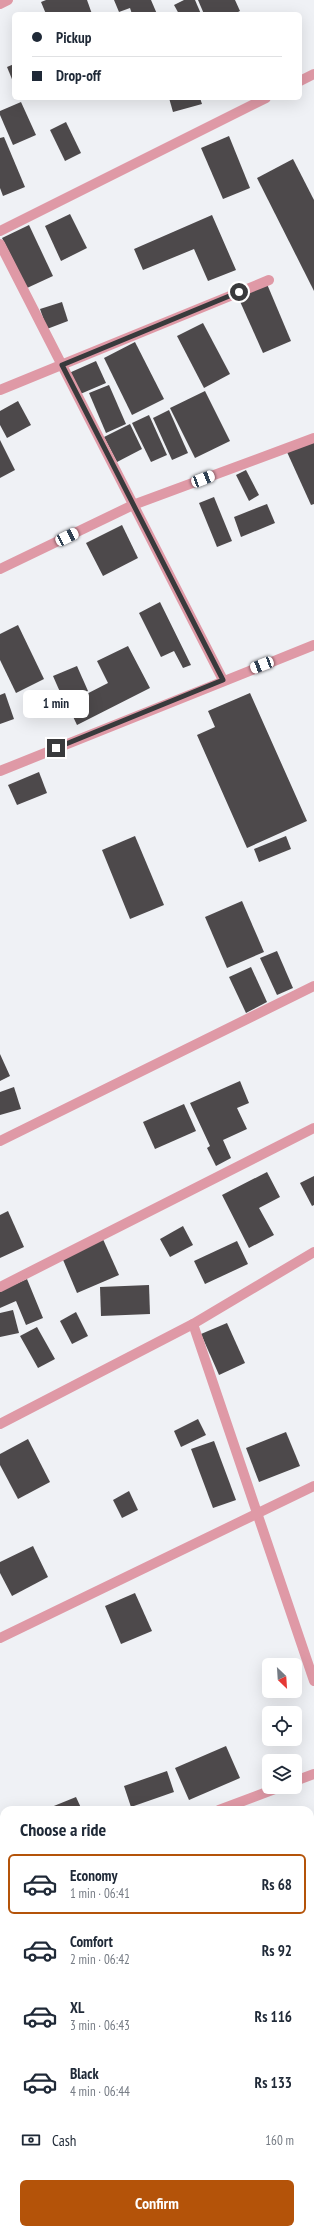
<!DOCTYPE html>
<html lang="en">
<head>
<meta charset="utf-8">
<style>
  body { margin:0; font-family:"PT Sans Narrow",sans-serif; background:#f6f6f7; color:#1f2937; height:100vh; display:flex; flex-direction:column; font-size:15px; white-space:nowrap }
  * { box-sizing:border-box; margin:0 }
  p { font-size:13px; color:#747a83 }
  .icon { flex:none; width:22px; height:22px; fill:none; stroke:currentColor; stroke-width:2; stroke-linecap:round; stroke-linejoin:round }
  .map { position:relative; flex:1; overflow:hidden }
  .sheet { position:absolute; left:0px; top:1806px; width:314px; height:428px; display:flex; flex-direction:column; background:#fff; border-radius:12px 12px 0 0; box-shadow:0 4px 16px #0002 }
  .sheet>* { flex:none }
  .top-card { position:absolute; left:12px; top:12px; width:290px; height:88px; border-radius:6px; box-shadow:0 4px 16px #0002; display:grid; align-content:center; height:88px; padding:0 20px; background:#fff }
  .needle { width:26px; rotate:155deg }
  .fabs { position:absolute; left:262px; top:1658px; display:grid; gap:8px }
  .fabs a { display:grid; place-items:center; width:40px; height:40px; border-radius:6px; background:#fff; box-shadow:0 4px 16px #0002; font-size:20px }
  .end { position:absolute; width:18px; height:18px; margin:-9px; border:5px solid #393a3c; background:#fff; box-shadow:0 0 0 2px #fff }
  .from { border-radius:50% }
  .bubble { position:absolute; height:28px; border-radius:6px; background:#fff; box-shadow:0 4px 16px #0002; font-size:13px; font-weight:700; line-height:28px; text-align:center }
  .car { position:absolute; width:12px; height:24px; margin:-12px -6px; border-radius:5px; box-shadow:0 0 3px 1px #0007; background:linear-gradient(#fff 24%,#345 0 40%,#fff 0 76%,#345 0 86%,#fff 0) }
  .top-card b { display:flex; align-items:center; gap:14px; height:38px; font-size:15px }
  .top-card b+b { border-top:1px solid #e0e1e3 }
  .top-card i { width:10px; height:10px; background:#1f2937 }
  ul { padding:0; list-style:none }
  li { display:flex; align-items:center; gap:12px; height:60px; margin:0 8px 6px; padding:0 12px; border:2px solid transparent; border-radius:6px }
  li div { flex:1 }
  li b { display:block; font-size:15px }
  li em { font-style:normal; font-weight:700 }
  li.selected { border-color:#b45309 }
  li>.icon { width:36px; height:36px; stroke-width:1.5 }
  h2 { padding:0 20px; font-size:18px; line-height:48px }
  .pay { display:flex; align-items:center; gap:10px; height:44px; padding:0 20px; font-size:15px }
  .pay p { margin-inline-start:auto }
  .primary-button { display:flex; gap:8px; margin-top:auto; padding:8px 20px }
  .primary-button a { flex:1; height:46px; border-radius:6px; background:#b45309; color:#fff; font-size:16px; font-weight:700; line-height:46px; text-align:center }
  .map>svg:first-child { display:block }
</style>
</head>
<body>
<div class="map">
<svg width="314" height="2234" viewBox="0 0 314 2234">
  <rect width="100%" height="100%" fill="#eff1f5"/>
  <!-- building -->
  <g fill="#4d494b">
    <polygon points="46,0 87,0 92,14 46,14 41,2"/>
    <polygon points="114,0 151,0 157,14 132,14 130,8 119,12"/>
    <polygon points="184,0 195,0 201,14 179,14 174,5"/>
    <polygon points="198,0 235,0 240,11 234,14 204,14"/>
    <polygon points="14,64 14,84 7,67"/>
    <polygon points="169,98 200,98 202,104 173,112"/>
    <polygon points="21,102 36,135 13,145 0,115 0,111"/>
    <polygon points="66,122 81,153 65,161 50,130"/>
    <polygon points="229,136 250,188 223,199 201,148"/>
    <polygon points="4,137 25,187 3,196 0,188 0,138"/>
    <polygon points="293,159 314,200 314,291 257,178"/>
    <polygon points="70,214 87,248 61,261 45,226"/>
    <polygon points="212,215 236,270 208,281 194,249 143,270 134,249"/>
    <polygon points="29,225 53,276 27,288 2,238"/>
    <polygon points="267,284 291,341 263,353 238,297"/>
    <polygon points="62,302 68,321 47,329 40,309"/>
    <polygon points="203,323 230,374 204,388 177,336"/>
    <polygon points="135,342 164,399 132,415 104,358"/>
    <polygon points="96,361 106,383 78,395 69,373"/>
    <polygon points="109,385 126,424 106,433 89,393"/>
    <polygon points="205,391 230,441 195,458 170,408"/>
    <polygon points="18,401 31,425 7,438 0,425 0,411"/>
    <polygon points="169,410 188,453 172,460 153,418"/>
    <polygon points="149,415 167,455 151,462 132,423"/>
    <polygon points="130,424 142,449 117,462 104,437"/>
    <polygon points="0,440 15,470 0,478"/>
    <polygon points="314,440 314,504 311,505 287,452"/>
    <polygon points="246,470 259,495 249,501 236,475"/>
    <polygon points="214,497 232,541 217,547 199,503"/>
    <polygon points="267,504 275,523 241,537 234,517"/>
    <polygon points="122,525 138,558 103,576 86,543"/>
    <polygon points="160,602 191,665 183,668 174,651 161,657 139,613"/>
    <polygon points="18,625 44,679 16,693 0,660 0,634"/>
    <polygon points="128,646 150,688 77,725 67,704 108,683 97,661"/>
    <polygon points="77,666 88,691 64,701 53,676"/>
    <polygon points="5,693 14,719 0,724 0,695"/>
    <polygon points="250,693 307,821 247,848 197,735 215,727 208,711"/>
    <polygon points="39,772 47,793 17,805 8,785"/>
    <polygon points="135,836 164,905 130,919 102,850"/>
    <polygon points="286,836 291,849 259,862 254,849"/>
    <polygon points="242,901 264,952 227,968 205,917"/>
    <polygon points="277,951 293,988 277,995 260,958"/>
    <polygon points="251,967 267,1002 246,1013 229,977"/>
    <polygon points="0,1054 10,1076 0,1081"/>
    <polygon points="240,1081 249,1103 237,1108 247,1129 223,1140 231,1158 216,1166 207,1148 210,1146 190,1103"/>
    <polygon points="14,1087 21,1109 0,1115 0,1092"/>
    <polygon points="184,1104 196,1131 155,1149 143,1122"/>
    <polygon points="267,1172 280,1197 259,1208 274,1235 249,1248 222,1195"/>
    <polygon points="314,1176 314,1205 312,1206 300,1183"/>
    <polygon points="8,1211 24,1247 0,1258 0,1215"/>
    <polygon points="183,1226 193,1245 170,1257 160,1239"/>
    <polygon points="102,1237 119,1275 77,1293 61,1255"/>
    <polygon points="237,1241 248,1264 205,1284 194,1261"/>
    <polygon points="27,1279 43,1318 26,1325 16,1301 0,1308 0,1291"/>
    <polygon points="149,1285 150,1314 101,1316 100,1287"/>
    <polygon points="13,1310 19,1333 0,1337 0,1313"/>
    <polygon points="76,1312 88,1336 72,1344 60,1321"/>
    <polygon points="227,1323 245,1363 219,1375 201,1334"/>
    <polygon points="37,1327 55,1359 38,1368 20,1336"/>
    <polygon points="198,1419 206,1435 181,1447 174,1431"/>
    <polygon points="286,1432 300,1466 259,1482 246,1448"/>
    <polygon points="28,1439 50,1482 18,1499 0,1465 0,1454"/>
    <polygon points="214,1441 236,1500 213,1508 191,1449"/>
    <polygon points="129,1491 138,1510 122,1518 113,1500"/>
    <polygon points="33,1546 48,1577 12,1596 0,1573 0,1562"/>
    <polygon points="135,1593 152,1631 121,1644 105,1606"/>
    <polygon points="226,1746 240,1778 189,1800 175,1768"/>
    <polygon points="167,1771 174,1792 131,1807 124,1786"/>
    <polygon points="76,1797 82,1810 44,1810"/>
    <polygon points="4,1822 4,1845 0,1833 0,1823"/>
    <polygon points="314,2197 314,2234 311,2234 309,2230 310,2199"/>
    <polygon points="261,2230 296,2230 298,2234 262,2234"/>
  </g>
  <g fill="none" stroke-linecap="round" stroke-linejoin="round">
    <!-- street -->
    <g stroke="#df99a6" stroke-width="10">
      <polyline points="0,4 8,0"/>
      <polyline points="300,81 314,74"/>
      <polyline points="0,231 266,98"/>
      <polyline points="0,244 223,680"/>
      <polyline points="0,390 269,280"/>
      <polyline points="0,569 133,505 314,438"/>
      <polyline points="0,771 314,645"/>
      <polyline points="0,1141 314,986"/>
      <polyline points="0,1287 314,1128"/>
      <polyline points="193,1324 314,1681"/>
      <polyline points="0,1424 193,1324 314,1252"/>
      <polyline points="0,1638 314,1486"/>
      <polyline points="295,1781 314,1774"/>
      <polyline points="219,1810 280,1787"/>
      <polyline points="0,1892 4,1891"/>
      <polyline points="310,2153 314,2152"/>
      <polyline points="54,2234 67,2230"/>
    </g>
  </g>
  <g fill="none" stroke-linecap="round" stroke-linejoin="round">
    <!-- route -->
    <polyline stroke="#393a3c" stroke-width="5" points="56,748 223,680 62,365 239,292"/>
  </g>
</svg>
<div class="fabs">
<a><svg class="needle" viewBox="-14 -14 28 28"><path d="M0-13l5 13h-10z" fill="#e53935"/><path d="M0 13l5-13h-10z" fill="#747a83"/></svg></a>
<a><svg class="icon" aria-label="locate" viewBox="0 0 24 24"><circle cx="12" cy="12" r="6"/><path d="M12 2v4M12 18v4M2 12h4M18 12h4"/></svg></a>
<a><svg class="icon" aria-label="layers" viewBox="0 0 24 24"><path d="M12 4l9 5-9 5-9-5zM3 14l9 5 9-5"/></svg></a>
</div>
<i class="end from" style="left:239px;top:292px"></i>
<i class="end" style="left:56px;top:748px"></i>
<div class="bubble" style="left:23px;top:690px;width:66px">1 min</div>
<i class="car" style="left:203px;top:479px;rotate:69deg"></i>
<i class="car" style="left:67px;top:537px;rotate:64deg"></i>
<i class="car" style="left:262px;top:665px;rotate:249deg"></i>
<div class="top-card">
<b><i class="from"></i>Pickup</b>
<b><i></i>Drop-off</b>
</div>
<section class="sheet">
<h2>Choose a ride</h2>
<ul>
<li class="selected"><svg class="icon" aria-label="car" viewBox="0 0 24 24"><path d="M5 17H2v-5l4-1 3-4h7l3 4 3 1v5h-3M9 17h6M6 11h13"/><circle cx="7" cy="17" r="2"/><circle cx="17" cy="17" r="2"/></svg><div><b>Economy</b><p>1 min · 06:41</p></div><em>Rs 68</em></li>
<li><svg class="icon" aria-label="car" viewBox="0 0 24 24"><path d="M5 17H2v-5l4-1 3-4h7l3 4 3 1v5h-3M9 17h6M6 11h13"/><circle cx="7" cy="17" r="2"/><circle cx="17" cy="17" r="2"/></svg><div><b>Comfort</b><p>2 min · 06:42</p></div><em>Rs 92</em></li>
<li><svg class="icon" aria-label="car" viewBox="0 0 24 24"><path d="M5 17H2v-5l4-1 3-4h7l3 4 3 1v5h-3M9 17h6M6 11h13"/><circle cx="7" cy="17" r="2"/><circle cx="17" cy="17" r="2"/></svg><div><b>XL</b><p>3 min · 06:43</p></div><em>Rs 116</em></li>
<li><svg class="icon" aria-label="car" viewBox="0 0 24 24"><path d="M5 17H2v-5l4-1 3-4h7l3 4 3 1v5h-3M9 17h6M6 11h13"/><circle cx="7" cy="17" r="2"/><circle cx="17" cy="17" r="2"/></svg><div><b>Black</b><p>4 min · 06:44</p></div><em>Rs 133</em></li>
</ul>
<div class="pay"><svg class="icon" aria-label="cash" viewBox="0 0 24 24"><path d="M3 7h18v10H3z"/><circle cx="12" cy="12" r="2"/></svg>Cash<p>160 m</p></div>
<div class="primary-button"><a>Confirm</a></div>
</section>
</div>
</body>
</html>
